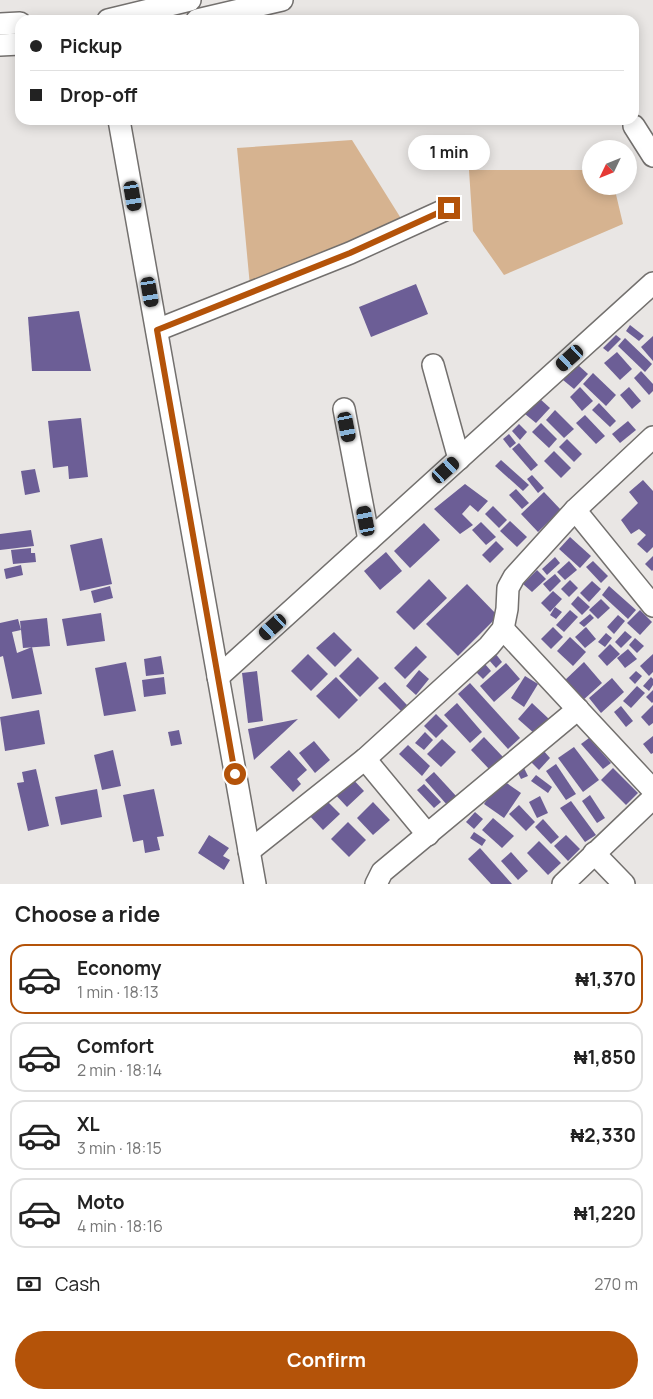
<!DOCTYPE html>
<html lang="en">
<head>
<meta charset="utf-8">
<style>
  body { margin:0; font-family:Manrope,sans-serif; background:#f2f2f2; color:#222; height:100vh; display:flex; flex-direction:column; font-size:19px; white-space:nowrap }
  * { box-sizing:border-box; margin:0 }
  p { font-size:16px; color:#767676 }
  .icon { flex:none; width:28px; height:28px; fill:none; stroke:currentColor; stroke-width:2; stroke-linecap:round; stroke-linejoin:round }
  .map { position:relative; height:884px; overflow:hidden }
  .drawer { display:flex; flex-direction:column; background:#fff; flex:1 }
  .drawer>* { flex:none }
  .top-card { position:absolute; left:15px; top:15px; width:624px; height:110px; border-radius:15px; box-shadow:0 2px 12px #0003; display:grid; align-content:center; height:110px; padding:0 15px; background:#fff }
  .needle { width:32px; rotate:227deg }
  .tools { position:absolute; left:582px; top:140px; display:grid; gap:10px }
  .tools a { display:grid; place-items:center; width:55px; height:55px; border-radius:50%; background:#fff; box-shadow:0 2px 12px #0003; font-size:25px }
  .end { position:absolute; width:22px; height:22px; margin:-11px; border:6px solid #b45309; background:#fff; box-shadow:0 0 0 2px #fff }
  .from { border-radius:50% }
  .bubble { position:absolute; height:35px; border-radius:18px; background:#fff; box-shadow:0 2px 12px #0003; font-size:16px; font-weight:700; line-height:35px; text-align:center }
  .car { position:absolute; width:15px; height:30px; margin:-15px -8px; border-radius:6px; box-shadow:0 0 4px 1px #0007; background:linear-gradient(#222 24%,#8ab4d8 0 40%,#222 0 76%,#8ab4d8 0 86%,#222 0) }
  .top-card b { display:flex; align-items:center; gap:18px; height:48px; font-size:19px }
  .top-card b+b { border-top:1px solid #e0e0e0 }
  .top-card i { width:12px; height:12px; background:#222 }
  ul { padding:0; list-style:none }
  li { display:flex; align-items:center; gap:15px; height:70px; margin:0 10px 8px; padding:0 5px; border:2px solid #e0e0e0; border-radius:15px }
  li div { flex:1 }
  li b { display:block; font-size:19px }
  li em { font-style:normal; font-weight:700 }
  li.on { border-color:#b45309 }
  li>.icon { width:45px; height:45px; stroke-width:1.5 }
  h2 { padding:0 15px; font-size:22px; line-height:60px }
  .pay { display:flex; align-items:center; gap:12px; height:55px; padding:0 15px; font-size:19px }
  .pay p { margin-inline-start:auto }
  .button { display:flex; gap:10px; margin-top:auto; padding:10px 15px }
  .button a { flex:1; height:58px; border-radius:30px; background:#b45309; color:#fff; font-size:20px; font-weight:700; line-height:58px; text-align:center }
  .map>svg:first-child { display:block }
</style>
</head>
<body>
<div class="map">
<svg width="653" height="884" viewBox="0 0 653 884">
  <rect width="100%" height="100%" fill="#e9e6e4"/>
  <!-- green -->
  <g fill="#d6b390">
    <polygon points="352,140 402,220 250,286 237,148"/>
    <polygon points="469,170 591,170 591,186 614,186 623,224 504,275 473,231"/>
  </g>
  <!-- building -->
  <g fill="#6c5e96">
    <polygon points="488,15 509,19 509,20 487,20"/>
    <polygon points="416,284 428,314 371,337 359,307"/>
    <polygon points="79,311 91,371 32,371 28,317"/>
    <polygon points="630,325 644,336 639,341 626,331"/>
    <polygon points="616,335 621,339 608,352 603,348"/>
    <polygon points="653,336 653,361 641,347"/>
    <polygon points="625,338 652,364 645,372 618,346"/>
    <polygon points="617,352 632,369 620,380 604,363"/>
    <polygon points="577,364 588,374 574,389 563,380"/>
    <polygon points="641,371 653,384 653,391 649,395 634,378"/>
    <polygon points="593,373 616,395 606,406 583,384"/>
    <polygon points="580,387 593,401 582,411 570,397"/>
    <polygon points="629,387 641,401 632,409 620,395"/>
    <polygon points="539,398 550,408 536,423 525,414"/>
    <polygon points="599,403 616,421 610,427 592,410"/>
    <polygon points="555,410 574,429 564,438 546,420"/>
    <polygon points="585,415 605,436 596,444 576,423"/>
    <polygon points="81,418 88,477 69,479 68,466 53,468 48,421"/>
    <polygon points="628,421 636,430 620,443 612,434"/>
    <polygon points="541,423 557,439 549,448 532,432"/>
    <polygon points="519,424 527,432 520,440 512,431"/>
    <polygon points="509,434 516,443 510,448 503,439"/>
    <polygon points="567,439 582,454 574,462 559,447"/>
    <polygon points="519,443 538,465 531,471 512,449"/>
    <polygon points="554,451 571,468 561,478 544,461"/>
    <polygon points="501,460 529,485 523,491 495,466"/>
    <polygon points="35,469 40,492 25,495 21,471"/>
    <polygon points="532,475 544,488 538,493 527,479"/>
    <polygon points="643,480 653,491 653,547 647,553 637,544 646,535 639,529 631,534 621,520 638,503 629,492"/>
    <polygon points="465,484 488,501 478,512 470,505 462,514 473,525 460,534 434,509"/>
    <polygon points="516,489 529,503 522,509 509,495"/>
    <polygon points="544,492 561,510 538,532 521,514"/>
    <polygon points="493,506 507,520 499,528 485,514"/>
    <polygon points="510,521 527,537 517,547 500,531"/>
    <polygon points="481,522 496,537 486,545 472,530"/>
    <polygon points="424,523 440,540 410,568 394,551"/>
    <polygon points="31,530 34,546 0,550 0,534"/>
    <polygon points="570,537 591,556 580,568 559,549"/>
    <polygon points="102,538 112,584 80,591 70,545"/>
    <polygon points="496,541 504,549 490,563 482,555"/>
    <polygon points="31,548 31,553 35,553 36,562 13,564 11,550"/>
    <polygon points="386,552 402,571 380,590 364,571"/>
    <polygon points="653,556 653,570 652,571 645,564"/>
    <polygon points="555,557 560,563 547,575 542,569"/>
    <polygon points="569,561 577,570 565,580 557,572"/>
    <polygon points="593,561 608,576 601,583 586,567"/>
    <polygon points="21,565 23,575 6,579 4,569"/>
    <polygon points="537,570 546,579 532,592 523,584"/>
    <polygon points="555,574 561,581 550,592 543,584"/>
    <polygon points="429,579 447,598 414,630 396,612"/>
    <polygon points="570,580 578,588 569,597 561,589"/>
    <polygon points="592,581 601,589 589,602 580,593"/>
    <polygon points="467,584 498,616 458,656 426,624"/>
    <polygon points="110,586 113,598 94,603 91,591"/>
    <polygon points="609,586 636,610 628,619 602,595"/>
    <polygon points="553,591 562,599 550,612 541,603"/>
    <polygon points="578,596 590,607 582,615 571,604"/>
    <polygon points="601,599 610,608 598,619 589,610"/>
    <polygon points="555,607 562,612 556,619 550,615"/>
    <polygon points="570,610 578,617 564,632 556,625"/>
    <polygon points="640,610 652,622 640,635 627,623"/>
    <polygon points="101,613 105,641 67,646 62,619"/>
    <polygon points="590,614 594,618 584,627 579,623"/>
    <polygon points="618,615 625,621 614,634 607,627"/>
    <polygon points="47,618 50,646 23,648 20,621"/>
    <polygon points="18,619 21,630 12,632 17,653 32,647 42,694 12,699 3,656 0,657 0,623"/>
    <polygon points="553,627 563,637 551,649 541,639"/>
    <polygon points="586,627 596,639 585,648 575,637"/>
    <polygon points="625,631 632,637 621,648 615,642"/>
    <polygon points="334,632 352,650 335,667 316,648"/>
    <polygon points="606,633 612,638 605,647 598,642"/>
    <polygon points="570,637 586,652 573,666 557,651"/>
    <polygon points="635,638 644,646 637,653 629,645"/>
    <polygon points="610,644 620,654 607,666 598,656"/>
    <polygon points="416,646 427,657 405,679 394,668"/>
    <polygon points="628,649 637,659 625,668 617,658"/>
    <polygon points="495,653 502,662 496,668 488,659"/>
    <polygon points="308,654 328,674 311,691 291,671"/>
    <polygon points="653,654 653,672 649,676 640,666"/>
    <polygon points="161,656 164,674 146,676 144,659"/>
    <polygon points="358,657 379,678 360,697 339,676"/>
    <polygon points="126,662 136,711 104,716 95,668"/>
    <polygon points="584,662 602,683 581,702 563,682"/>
    <polygon points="506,663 520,679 494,702 480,686"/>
    <polygon points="485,664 491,671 483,679 476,672"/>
    <polygon points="419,670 429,679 416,695 406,686"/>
    <polygon points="257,671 263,721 248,723 242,673"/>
    <polygon points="636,671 642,676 635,684 629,678"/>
    <polygon points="525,676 538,684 524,707 511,698"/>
    <polygon points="164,677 166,694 144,697 142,680"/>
    <polygon points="336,677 358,700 339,719 316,696"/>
    <polygon points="651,677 653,679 653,685 649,691 643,686"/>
    <polygon points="612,678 624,692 601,713 589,698"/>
    <polygon points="385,682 407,705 401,711 378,688"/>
    <polygon points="470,683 520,738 508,749 458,694"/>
    <polygon points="637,686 645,693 631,708 623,701"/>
    <polygon points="653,690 653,702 652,703 646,697"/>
    <polygon points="457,703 482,732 470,743 444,715"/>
    <polygon points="532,703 549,719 535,734 518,719"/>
    <polygon points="653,705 653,723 649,726 641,717"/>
    <polygon points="621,706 633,721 626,727 614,712"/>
    <polygon points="39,710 45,744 5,751 0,717"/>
    <polygon points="436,714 448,726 436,738 424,726"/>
    <polygon points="298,719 254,760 248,729"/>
    <polygon points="179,730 182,744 171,746 168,732"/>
    <polygon points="425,732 433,740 424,750 415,743"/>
    <polygon points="653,736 653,753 651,754 643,744"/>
    <polygon points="484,737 503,757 490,770 471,750"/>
    <polygon points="589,738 611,763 603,769 581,744"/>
    <polygon points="442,739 456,752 441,767 427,754"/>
    <polygon points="314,741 330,760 315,773 299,753"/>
    <polygon points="408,745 430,766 422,776 399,754"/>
    <polygon points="574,747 599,780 583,792 558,758"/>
    <polygon points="113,750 121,786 102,790 94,755"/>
    <polygon points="289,750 307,770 297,779 301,784 293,792 270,767"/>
    <polygon points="543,750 550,758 539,770 531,762"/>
    <polygon points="556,764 576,794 566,800 546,771"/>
    <polygon points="523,766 528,776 521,779 516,769"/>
    <polygon points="613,768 638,793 626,805 601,780"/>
    <polygon points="36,769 49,826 28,831 17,783 24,782 22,772"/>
    <polygon points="434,772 457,797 448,806 425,780"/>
    <polygon points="348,774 364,791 347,807 331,790"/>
    <polygon points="536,775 552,787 548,793 531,781"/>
    <polygon points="501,779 521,793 504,818 484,804"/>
    <polygon points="424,784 441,802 434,808 417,790"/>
    <polygon points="97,789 102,817 61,825 55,797"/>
    <polygon points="154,789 164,836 157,837 160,850 145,853 143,840 133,842 123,795"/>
    <polygon points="590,795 605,818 597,823 582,801"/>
    <polygon points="540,796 548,813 537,818 529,802"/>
    <polygon points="324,798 340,814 323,830 307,813"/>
    <polygon points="571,801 596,835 585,842 560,808"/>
    <polygon points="373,802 390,820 373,835 357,818"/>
    <polygon points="519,805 535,822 526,831 509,814"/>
    <polygon points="475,812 483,819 474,829 466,822"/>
    <polygon points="493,818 514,836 502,848 482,830"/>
    <polygon points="543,819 559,837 551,844 535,827"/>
    <polygon points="348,822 366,840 349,857 331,839"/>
    <polygon points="474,832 486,840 482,846 470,838"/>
    <polygon points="209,835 229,848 223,856 230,860 224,870 198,853"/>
    <polygon points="566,835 580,849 568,861 554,846"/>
    <polygon points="539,841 561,863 548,875 527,853"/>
    <polygon points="480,848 512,884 491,884 468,859"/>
    <polygon points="511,852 528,871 518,880 501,861"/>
  </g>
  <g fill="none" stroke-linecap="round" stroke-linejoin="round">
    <!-- street casing -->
    <g stroke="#73706e" stroke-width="24">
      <g id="street">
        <polyline points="108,20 190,0"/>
        <polyline points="197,20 282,0"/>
        <polyline points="0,24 20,23"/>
        <polyline points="0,45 20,44"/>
        <polyline points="119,120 255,884"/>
        <polyline points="634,126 653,156"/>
        <polyline points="157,330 350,253 449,208"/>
        <polyline points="433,365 459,459"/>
        <polyline points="344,409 369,540"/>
        <polyline points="575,510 653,606"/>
        <polyline points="503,629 653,790"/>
        <polyline points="218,677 653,283"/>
        <polyline points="365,759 428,835"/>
        <polyline points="249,851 365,759 489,646 503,629 507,609 508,588 514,577 575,510 653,437"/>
        <polyline points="594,853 624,884"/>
        <polyline points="376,884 382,872 578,709"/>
        <polyline points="563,884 653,798"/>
      </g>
    </g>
    <!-- street -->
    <use href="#street" stroke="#fff" stroke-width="21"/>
  </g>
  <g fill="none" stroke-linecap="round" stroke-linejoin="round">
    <!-- route -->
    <polyline stroke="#b45309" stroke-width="6" points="235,774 157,330 350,253 449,208"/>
  </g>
</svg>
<div class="tools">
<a><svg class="needle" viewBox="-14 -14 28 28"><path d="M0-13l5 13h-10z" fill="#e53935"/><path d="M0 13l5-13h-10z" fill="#767676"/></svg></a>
</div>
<i class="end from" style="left:235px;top:774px"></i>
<i class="end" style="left:449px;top:208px"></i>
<div class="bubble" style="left:408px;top:135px;width:82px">1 min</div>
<i class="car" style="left:133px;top:196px;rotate:170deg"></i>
<i class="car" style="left:150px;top:292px;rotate:170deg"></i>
<i class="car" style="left:570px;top:358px;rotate:228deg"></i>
<i class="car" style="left:347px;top:427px;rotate:169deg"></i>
<i class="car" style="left:446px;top:470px;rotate:48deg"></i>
<i class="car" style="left:366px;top:521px;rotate:349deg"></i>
<i class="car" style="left:273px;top:627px;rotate:228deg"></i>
<div class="top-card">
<b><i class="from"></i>Pickup</b>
<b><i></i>Drop-off</b>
</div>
</div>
<section class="drawer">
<h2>Choose a ride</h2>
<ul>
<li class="on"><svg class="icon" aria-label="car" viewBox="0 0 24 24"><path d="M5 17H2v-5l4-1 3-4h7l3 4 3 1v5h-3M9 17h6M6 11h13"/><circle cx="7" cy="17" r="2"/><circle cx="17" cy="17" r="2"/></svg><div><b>Economy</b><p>1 min · 18:13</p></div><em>₦1,370</em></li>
<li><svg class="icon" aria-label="car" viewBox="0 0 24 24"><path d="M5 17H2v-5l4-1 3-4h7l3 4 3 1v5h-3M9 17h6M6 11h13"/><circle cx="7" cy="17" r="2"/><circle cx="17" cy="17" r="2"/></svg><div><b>Comfort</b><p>2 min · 18:14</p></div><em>₦1,850</em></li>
<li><svg class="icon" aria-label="car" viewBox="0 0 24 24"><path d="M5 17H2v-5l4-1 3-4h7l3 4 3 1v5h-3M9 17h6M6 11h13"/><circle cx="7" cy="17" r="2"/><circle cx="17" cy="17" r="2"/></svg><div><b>XL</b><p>3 min · 18:15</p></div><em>₦2,330</em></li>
<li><svg class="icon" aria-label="car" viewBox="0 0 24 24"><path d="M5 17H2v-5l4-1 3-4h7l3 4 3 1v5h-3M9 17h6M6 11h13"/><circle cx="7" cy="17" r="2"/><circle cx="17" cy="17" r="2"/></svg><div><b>Moto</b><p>4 min · 18:16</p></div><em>₦1,220</em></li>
</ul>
<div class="pay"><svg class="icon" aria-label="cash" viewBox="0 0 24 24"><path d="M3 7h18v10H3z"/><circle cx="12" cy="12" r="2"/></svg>Cash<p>270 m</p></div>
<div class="button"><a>Confirm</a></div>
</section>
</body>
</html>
